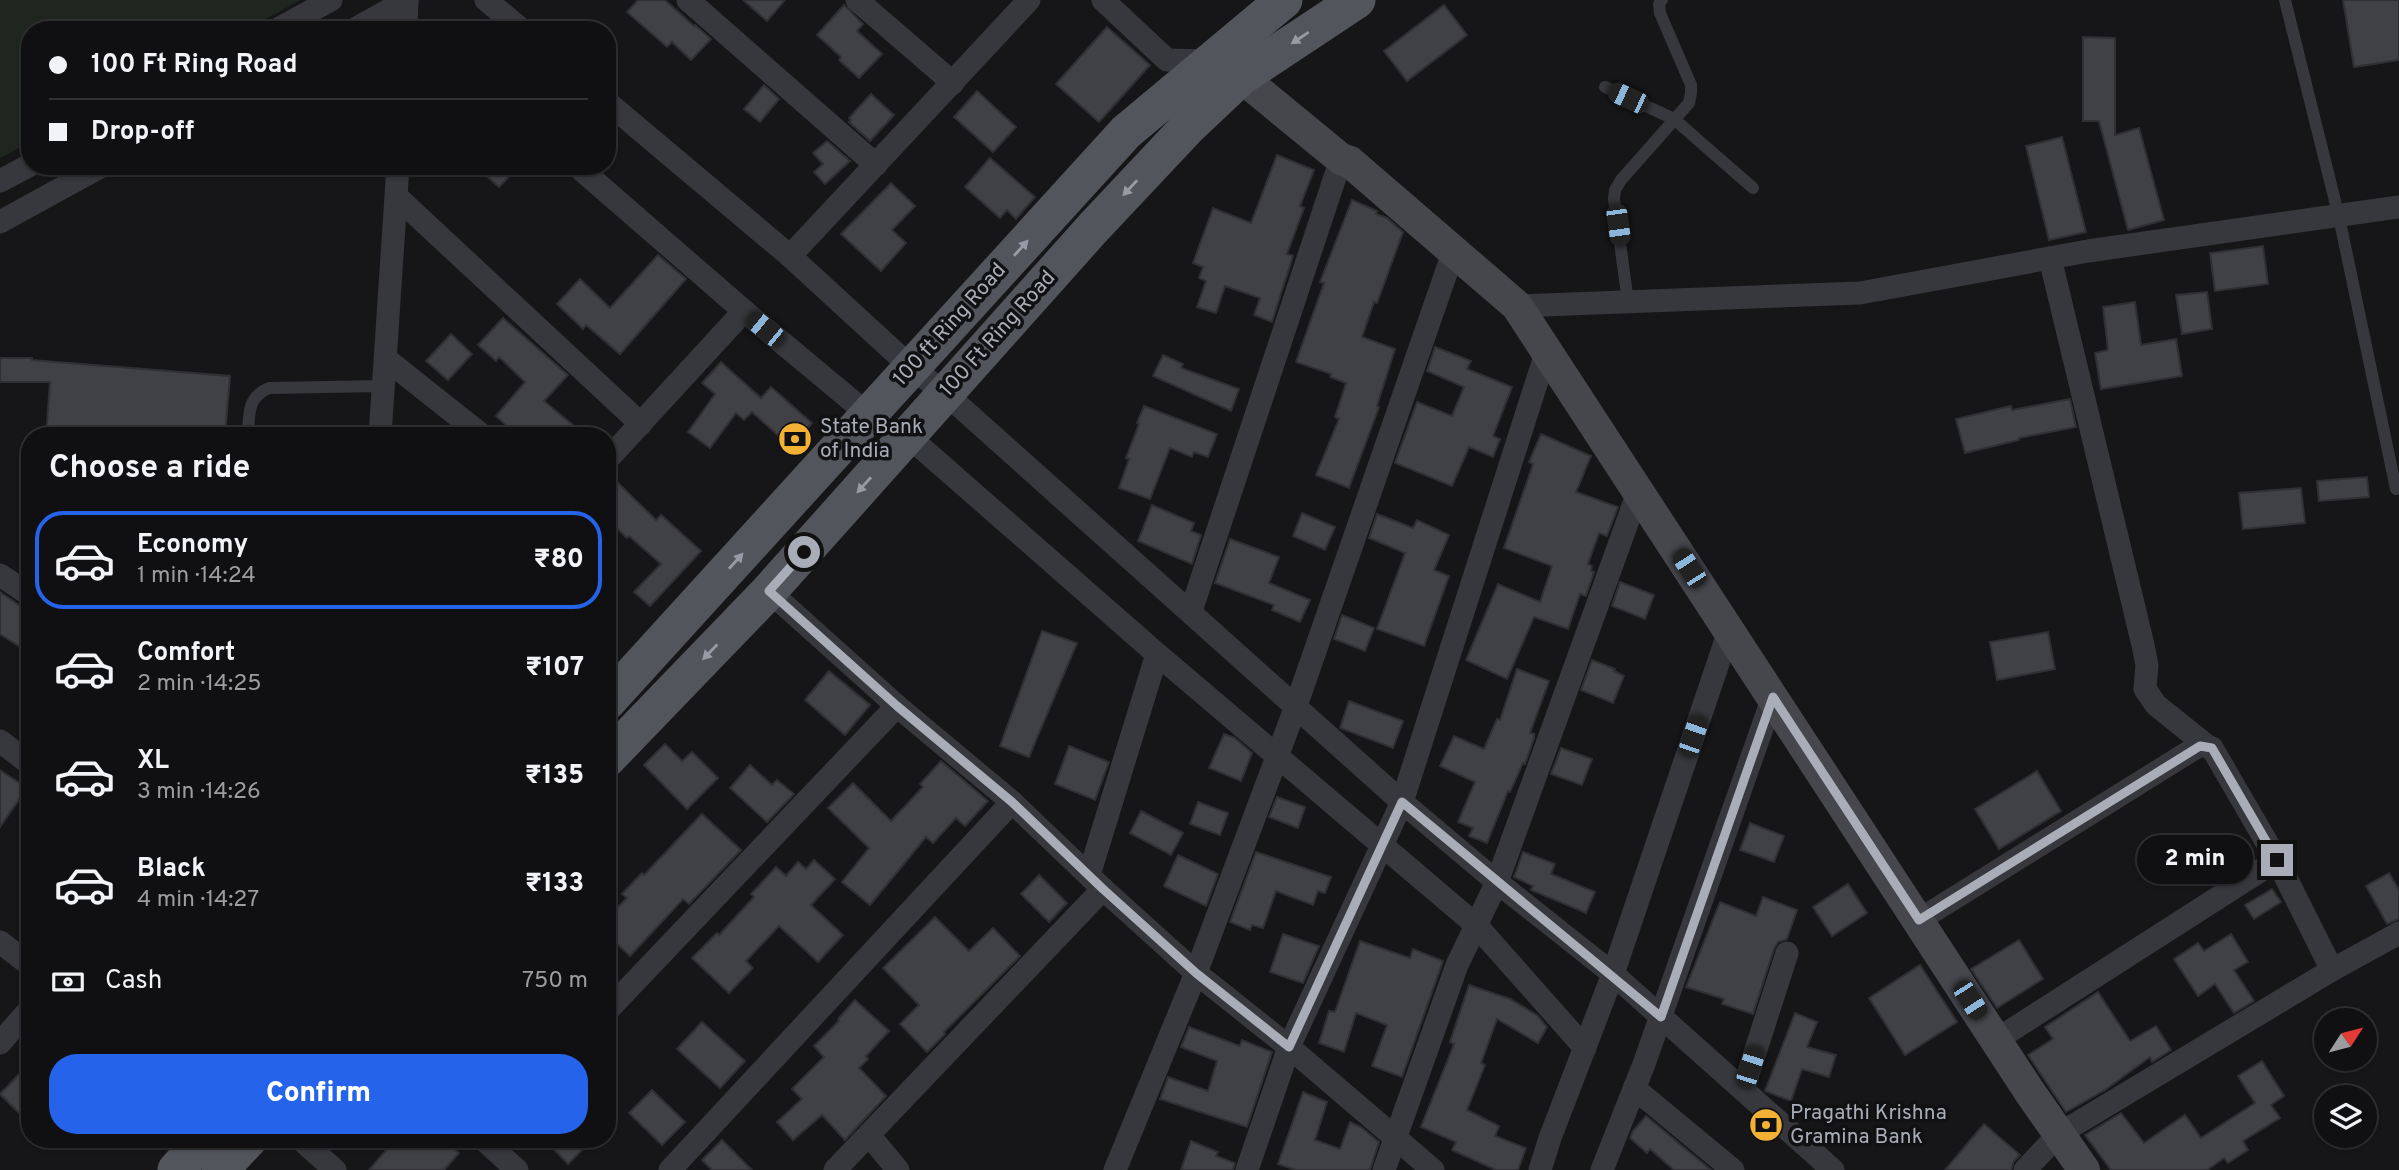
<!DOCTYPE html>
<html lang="en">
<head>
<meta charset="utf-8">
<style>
  body { margin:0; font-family:Overpass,sans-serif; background:#1e1e20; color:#f1f3f6; height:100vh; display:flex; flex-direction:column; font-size:26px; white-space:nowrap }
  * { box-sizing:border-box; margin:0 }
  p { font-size:23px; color:#9c9d9f }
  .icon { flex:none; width:38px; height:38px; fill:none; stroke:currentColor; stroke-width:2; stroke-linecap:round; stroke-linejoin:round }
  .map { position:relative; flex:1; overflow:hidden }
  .side { position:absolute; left:21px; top:427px; width:595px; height:721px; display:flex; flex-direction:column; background:#101012; border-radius:28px; box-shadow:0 2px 5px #0004,0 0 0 2px #303032 }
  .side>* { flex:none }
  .top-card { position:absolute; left:21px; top:21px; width:595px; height:154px; border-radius:28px; box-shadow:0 2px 5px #0004,0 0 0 2px #303032; display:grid; align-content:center; height:154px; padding:0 28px; background:#101012 }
  .needle { width:46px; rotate:54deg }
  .buttons { position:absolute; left:2314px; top:1008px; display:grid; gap:14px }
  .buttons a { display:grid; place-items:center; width:63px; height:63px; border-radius:50%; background:#101012; box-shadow:0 2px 5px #0004,0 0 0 2px #303032; font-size:35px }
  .end { position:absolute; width:32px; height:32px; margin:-16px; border:9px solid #a8adb8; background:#111; box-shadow:0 0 0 4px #111 }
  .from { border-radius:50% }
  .bubble { position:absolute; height:49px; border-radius:24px; background:#101012; box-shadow:0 2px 5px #0004,0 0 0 2px #303032; font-size:23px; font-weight:800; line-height:49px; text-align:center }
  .car { position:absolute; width:21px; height:42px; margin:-21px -10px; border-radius:9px; box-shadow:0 0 5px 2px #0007; background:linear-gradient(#222 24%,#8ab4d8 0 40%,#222 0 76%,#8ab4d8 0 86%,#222 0) }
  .top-card b { display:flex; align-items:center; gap:24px; height:66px; font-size:26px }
  .top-card b+b { border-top:2px solid #303032 }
  .top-card i { width:18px; height:18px; background:#f1f3f6 }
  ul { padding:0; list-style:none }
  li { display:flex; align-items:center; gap:21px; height:98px; margin:0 14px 10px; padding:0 14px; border:4px solid transparent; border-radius:28px }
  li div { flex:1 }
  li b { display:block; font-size:26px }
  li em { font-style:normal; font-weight:800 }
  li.active { border-color:#2563eb }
  li>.icon { width:63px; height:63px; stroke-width:1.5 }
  h2 { padding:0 28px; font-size:32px; line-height:84px }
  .pay { display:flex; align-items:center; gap:18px; height:77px; padding:0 28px; font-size:26px }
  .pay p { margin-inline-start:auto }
  .action { display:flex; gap:14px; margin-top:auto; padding:14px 28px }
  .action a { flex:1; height:80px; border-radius:28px; background:#2563eb; color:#fff; font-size:28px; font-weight:800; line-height:80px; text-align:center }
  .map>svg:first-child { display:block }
</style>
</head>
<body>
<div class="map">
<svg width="2399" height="1170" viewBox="0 0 2399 1170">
  <rect width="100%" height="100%" fill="#161618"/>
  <!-- green -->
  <polygon fill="#1e261f" points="0,0 301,0 245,30 30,30 30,142 0,158"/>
  <!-- building -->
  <g fill="#404145" stroke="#303034" stroke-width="2">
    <polygon points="638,0 665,0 694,26 695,25 711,39 691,60 672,42 667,47 627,12"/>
    <polygon points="743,0 785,0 767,21"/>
    <polygon points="2343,0 2399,0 2399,60 2354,67"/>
    <polygon points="844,5 863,24 857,31 882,54 859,78 839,60 841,57 817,35"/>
    <polygon points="1444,5 1467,35 1407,81 1384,51"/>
    <polygon points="1107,27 1150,65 1099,122 1056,84"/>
    <polygon points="2083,37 2115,38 2115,135 2139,128 2164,220 2128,230 2099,121 2083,121"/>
    <polygon points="764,85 779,99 760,122 744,109"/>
    <polygon points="977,91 1016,127 993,152 954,117"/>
    <polygon points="871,94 894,115 870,141 849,122 851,120 849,118"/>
    <polygon points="2062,137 2086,232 2049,240 2026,146"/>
    <polygon points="827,141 850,161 825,184 814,172 823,164 813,153"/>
    <polygon points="1277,155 1314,170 1300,206 1304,208 1287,254 1293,256 1272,322 1254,315 1260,298 1225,286 1216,313 1197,307 1206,281 1199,278 1203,267 1193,263 1213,208 1251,223"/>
    <polygon points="990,158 1035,197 1016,219 1007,210 1000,218 965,187"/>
    <polygon points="476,166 519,166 499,187"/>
    <polygon points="891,183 915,206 892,230 906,243 881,271 841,234"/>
    <polygon points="1352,200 1377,211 1376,214 1387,218 1403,232 1377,303 1374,302 1362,337 1395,349 1377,406 1379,407 1349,488 1316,475 1339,419 1335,417 1346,383 1330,377 1331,374 1296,362 1324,283 1320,282"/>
    <polygon points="2263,246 2268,284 2215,291 2210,253"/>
    <polygon points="658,255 686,279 620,354 586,325 583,329 557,304 580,279 610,308"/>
    <polygon points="2207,292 2212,329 2182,334 2176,295"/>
    <polygon points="2135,302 2141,345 2176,339 2182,376 2101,389 2095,353 2108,350 2103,307"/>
    <polygon points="503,318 568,375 544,401 586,436 518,436 496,416 525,382 499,357 496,361 478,345"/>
    <polygon points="451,334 472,354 448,380 426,361"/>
    <polygon points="1435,347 1471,361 1467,369 1512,387 1493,436 1500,439 1493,457 1469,447 1452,486 1395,463 1417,402 1452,416 1464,387 1427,371"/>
    <polygon points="1163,355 1183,364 1181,368 1239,389 1231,411 1153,376"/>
    <polygon points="0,358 32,358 32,360 230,376 225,436 46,436 50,382 0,382"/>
    <polygon points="721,362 761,398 771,387 812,423 791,447 752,412 744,420 736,413 710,448 688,432 715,394 702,383"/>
    <polygon points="2070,399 2076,427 2019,438 2019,440 1965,453 1956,419 2011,406 2012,410"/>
    <polygon points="1144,406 1217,434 1208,457 1194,452 1192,457 1170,448 1150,499 1119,488 1129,459 1126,458 1139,424 1137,423"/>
    <polygon points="1541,434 1591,456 1576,492 1618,507 1607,536 1599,533 1588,564 1592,566 1591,571 1594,572 1586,596 1580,594 1568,629 1534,617 1507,679 1466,660 1498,584 1540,602 1552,566 1504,548 1533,464 1529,462"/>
    <polygon points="2367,477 2369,497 2319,501 2317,481"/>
    <polygon points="617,482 656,520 661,515 701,551 650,606 634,592 661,564 629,536 627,538 607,519 607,493"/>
    <polygon points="2301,488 2305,523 2243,529 2239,493"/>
    <polygon points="1152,505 1194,523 1191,531 1201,535 1192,564 1138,541"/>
    <polygon points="1302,513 1335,527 1325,550 1293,536"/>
    <polygon points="1377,514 1413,528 1417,520 1449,535 1434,570 1449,576 1424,646 1377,629 1405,553 1369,538"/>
    <polygon points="1230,539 1279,557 1269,583 1310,600 1300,622 1272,610 1274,605 1215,583"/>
    <polygon points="1620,582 1654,595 1645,619 1612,606"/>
    <polygon points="0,592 22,607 30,609 30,653 0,634"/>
    <polygon points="1342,615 1374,628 1365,651 1334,639"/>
    <polygon points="1042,631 1077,643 1029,757 1000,746"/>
    <polygon points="2048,632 2055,669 1997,680 1990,642"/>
    <polygon points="1592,660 1615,669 1614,671 1624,676 1613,703 1581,690"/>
    <polygon points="1517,669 1549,681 1530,733 1534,734 1534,738 1525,764 1523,763 1510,792 1508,791 1487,843 1469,836 1473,828 1458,822 1475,782 1440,766 1454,736 1484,749 1497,719 1500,720"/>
    <polygon points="829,671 870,705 845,735 805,700"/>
    <polygon points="1349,701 1403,721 1393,748 1340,728"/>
    <polygon points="1224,734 1235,738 1252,753 1241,781 1209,768"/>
    <polygon points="665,744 682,761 692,752 718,778 687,809 644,765"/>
    <polygon points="1069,746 1109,762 1095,800 1055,784"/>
    <polygon points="1561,748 1592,759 1582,785 1551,774"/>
    <polygon points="941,761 988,801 965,826 956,818 933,843 926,837 870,905 842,882 869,848 828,808 853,783 891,821 923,787 920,784"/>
    <polygon points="750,765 772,785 777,780 794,794 767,822 730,788"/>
    <polygon points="0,770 27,788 0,827"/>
    <polygon points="2037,771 2061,811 1999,849 1975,809"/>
    <polygon points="1277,797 1305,807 1298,828 1269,817"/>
    <polygon points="1198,802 1228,813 1220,835 1190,824"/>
    <polygon points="1141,811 1183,833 1171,855 1130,833"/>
    <polygon points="702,814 741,850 689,904 683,899 630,956 607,934 607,918 627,898 622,894 642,873 644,875"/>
    <polygon points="1750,823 1784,836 1774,862 1740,850"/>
    <polygon points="1256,852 1331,877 1325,893 1318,891 1313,905 1276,891 1263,928 1252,925 1250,930 1230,922"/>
    <polygon points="1523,852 1555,864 1551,874 1595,892 1586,913 1531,890 1533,886 1514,877"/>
    <polygon points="1178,855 1218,874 1206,906 1164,886"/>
    <polygon points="814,860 835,879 811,905 843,935 818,962 779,926 746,961 753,968 729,993 692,958 717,933 719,935 754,897 751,894 776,867 786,876 798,862 806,869"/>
    <polygon points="2389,873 2399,890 2399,919 2387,924 2366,886"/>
    <polygon points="1039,875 1067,903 1049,922 1021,894"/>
    <polygon points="1848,884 1867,913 1832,936 1813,907"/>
    <polygon points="2272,889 2281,902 2254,919 2245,905"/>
    <polygon points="1763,897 1797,910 1787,939 1778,942 1774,949 1753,1014 1722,1004 1724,999 1686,987 1720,902 1756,916"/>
    <polygon points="935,917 969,951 993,928 1020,956 944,1032 945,1034 927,1052 900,1024 919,1005 883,968"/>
    <polygon points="1283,934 1319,946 1303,983 1270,972"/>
    <polygon points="2231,934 2248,962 2234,970 2254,1001 2234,1013 2215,984 2198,996 2174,959 2198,943 2204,951"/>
    <polygon points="2019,940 2043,979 1997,1008 1971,969"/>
    <polygon points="1360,941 1410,958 1413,949 1443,961 1402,1077 1372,1066 1387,1025 1356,1013 1344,1052 1319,1043 1329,1011 1335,1012"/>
    <polygon points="1920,965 1957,1022 1905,1055 1869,998"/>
    <polygon points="1469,985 1510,999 1537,1015 1547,1027 1538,1043 1497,1019 1481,1063 1485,1065 1467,1110 1499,1126 1495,1136 1526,1148 1518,1170 1496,1170 1452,1150 1456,1142 1421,1127 1454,1044 1450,1042"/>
    <polygon points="2098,992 2130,1041 2156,1026 2171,1050 2152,1062 2150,1057 2105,1090 2066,1112 2028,1055 2053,1039 2045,1027"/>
    <polygon points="855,1000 889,1031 866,1056 868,1059 859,1068 886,1096 845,1140 822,1115 793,1140 777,1122 802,1099 792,1089 824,1057 814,1046 839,1021 838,1019"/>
    <polygon points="1795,1013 1817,1022 1807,1047 1836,1055 1829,1077 1802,1069 1791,1101 1765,1091"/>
    <polygon points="702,1022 745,1061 720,1088 677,1049"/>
    <polygon points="1189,1027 1240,1046 1242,1040 1272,1052 1247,1127 1160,1099 1168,1077 1208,1091 1217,1061 1181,1047"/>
    <polygon points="2262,1061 2284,1096 2271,1105 2280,1118 2243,1141 2248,1150 2228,1163 2224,1158 2207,1170 2111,1170 2085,1135 2121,1113 2144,1143 2185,1115 2201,1138 2255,1103 2238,1076"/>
    <polygon points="30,1063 30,1124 0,1094"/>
    <polygon points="652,1090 685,1122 662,1145 629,1113"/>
    <polygon points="1303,1092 1327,1102 1315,1140 1340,1149 1350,1122 1361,1127 1379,1142 1370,1170 1296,1170 1278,1164"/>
    <polygon points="1646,1116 1711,1170 1674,1170 1650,1149 1647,1153 1630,1138 1633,1131"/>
    <polygon points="1984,1124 2020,1155 2014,1161 2011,1170 1945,1170"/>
    <polygon points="378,1139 443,1139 459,1153 444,1170 369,1170 388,1148"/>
    <polygon points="544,1139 593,1139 568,1164"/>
    <polygon points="722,1140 752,1170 712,1170 702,1160"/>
    <polygon points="1191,1141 1218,1152 1216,1156 1235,1163 1233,1170 1181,1170"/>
  </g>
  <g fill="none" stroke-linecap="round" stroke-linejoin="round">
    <!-- path -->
    <polyline stroke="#3d3f44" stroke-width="3.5" stroke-dasharray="3.5 5" stroke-linecap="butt" points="245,30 255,24"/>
    <!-- service -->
    <g stroke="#37383d" stroke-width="12">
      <polyline points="2285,0 2339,217 2396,489"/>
      <polyline points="1605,87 1674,119 1753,188"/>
      <polyline points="1628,302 1614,199 1615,190 1621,180 1689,103 1691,93 1691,85 1660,13 1659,4 1662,0"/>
      <path d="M248 436C249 415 247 397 269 388L383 386"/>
    </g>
    <!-- minor -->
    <g stroke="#37383d" stroke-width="23">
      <polyline points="486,0 522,30"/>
      <polyline points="688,0 876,165"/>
      <polyline points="857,0 953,83"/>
      <polyline points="1103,0 1167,60 1209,61"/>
      <polyline points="276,30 331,0"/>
      <polyline points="353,30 407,0"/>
      <polyline points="406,30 407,0"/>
      <polyline points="607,102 790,256 912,368 946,394 1402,802 1497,882 1613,974 1833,1170"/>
      <polyline points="577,166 744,311 869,415"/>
      <polyline points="0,181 30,165"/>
      <polyline points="397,197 641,424"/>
      <polyline points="0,222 102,166"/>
      <polyline points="790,256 1029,0"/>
      <polyline points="2050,258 2143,645 2147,665 2145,689 2156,705 2206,745"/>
      <polyline points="1517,306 1860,293 2088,251 2399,207"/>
      <polyline points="386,359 483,436"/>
      <polyline points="380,436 398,166"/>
      <polyline points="908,436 1157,654 1476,925 1585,1048"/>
      <polyline points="607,460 744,311"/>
      <polyline points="0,575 30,595"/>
      <polyline points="769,591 897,706 1012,802 1103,889 1196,973 1289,1047 1433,1170"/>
      <polyline points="1191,611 1341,159"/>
      <polyline points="0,741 30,764"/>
      <polyline points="1089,875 1157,654"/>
      <polyline points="1919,920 2200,745 2212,748 2277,860 2332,970"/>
      <polyline points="0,942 30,965"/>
      <polyline points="607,1011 897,706"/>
      <polyline points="1996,1040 2277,860"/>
      <polyline points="0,1043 30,1009"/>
      <polyline points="1634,1088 1733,1170"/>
      <polyline points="1743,1090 1787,953"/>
      <polyline points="869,1135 898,1170"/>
      <polyline points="300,1139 335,1170"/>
      <polyline points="483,1139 517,1170"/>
      <polyline points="670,1170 1012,802"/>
      <polyline points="835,1170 1103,889"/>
      <polyline points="1115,1170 1196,973 1296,706 1454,250"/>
      <polyline points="1247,1170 1289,1047 1402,802 1547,350"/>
      <polyline points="1384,1170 1457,965 1497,882 1639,490"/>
      <polyline points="1540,1170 1550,1138 1613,974 1729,631"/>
      <polyline points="1602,1170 1644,1064 1773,697"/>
      <polyline points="2025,1170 2059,1134 2332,970 2399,933"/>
    </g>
    <!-- secondary -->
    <polyline stroke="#45474d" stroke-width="32" points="1220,66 1241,77 1341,159 1350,162 1517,306 2029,1091 2084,1170"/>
    <!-- primary -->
    <g stroke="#53555c" stroke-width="37">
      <polyline points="607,702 1126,132 1284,0"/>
      <polyline points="607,759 769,591 1093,228 1188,127 1241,77 1357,0"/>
      <polyline points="176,1170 204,1139"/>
      <polyline points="220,1170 249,1139"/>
    </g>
  </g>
  <!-- one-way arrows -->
  <defs><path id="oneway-solid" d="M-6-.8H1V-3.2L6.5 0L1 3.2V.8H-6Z" transform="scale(1.75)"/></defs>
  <g fill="#979ba6">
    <use href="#oneway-solid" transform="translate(1300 38) rotate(146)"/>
    <use href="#oneway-solid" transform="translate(1130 188) rotate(133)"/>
    <use href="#oneway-solid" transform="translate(1021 248) rotate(-48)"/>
    <use href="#oneway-solid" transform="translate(864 485) rotate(132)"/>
    <use href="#oneway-solid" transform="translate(736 561) rotate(-48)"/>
    <use href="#oneway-solid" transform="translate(710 652) rotate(134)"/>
  </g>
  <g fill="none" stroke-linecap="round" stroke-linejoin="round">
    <!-- route -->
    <polyline stroke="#a8adb8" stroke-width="9" points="804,552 769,591 897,706 1012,802 1103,889 1196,973 1289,1047 1402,802 1661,1017 1773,697 1919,920 2200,746 2212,748 2277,860"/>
  </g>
  <!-- icons -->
  <defs>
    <g id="bank-disc" transform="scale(1.75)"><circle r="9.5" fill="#f2b134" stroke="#111113"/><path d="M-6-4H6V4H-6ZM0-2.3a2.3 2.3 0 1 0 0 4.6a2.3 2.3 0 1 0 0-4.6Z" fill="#111"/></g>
  </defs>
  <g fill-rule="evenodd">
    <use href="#bank-disc" x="795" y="439"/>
    <use href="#bank-disc" x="1766" y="1125"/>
  </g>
  <g text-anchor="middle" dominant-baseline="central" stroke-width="7" stroke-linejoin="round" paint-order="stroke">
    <!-- street labels -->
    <g font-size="21" fill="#a8adb8" stroke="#111113">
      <text transform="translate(950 325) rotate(-48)">100 ft Ring Road</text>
      <text transform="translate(998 334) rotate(-48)">100 Ft Ring Road</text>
    </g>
    <!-- poi labels -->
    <g font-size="21" fill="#a8adb8" stroke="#111113" text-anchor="start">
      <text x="820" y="427">State Bank<tspan x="820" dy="24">of India</tspan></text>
      <text x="1790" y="1113">Pragathi Krishna<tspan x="1790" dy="24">Gramina Bank</tspan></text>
    </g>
  </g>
</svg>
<div class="buttons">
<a><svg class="needle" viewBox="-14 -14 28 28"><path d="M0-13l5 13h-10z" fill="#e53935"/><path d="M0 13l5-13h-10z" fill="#9c9d9f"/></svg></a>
<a><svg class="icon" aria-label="layers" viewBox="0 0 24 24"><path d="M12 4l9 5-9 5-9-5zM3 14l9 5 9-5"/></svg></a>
</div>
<i class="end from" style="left:804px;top:552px"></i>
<i class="end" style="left:2277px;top:860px"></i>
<div class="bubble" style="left:2137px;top:835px;width:116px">2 min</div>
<i class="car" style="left:1628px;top:98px;rotate:295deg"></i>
<i class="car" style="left:1618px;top:225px;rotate:172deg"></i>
<i class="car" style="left:765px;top:329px;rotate:309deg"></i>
<i class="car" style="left:1689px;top:568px;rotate:327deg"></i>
<i class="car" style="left:1693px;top:736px;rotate:19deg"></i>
<i class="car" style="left:1970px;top:1000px;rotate:147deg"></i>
<i class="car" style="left:1750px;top:1067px;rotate:18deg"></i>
<div class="top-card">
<b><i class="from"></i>100 Ft Ring Road</b>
<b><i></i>Drop-off</b>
</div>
<section class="side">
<h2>Choose a ride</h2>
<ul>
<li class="active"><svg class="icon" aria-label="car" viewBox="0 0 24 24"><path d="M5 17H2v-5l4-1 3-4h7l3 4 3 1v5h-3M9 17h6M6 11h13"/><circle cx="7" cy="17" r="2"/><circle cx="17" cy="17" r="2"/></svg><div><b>Economy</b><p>1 min · 14:24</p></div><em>₹80</em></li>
<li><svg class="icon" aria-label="car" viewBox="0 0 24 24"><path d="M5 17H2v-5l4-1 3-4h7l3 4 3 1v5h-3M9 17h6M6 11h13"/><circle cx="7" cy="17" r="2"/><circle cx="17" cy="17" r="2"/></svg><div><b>Comfort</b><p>2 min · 14:25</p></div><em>₹107</em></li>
<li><svg class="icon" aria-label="car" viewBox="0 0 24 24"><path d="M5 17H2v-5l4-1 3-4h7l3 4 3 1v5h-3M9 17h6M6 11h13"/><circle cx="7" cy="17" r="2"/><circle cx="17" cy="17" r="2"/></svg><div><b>XL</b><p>3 min · 14:26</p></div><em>₹135</em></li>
<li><svg class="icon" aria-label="car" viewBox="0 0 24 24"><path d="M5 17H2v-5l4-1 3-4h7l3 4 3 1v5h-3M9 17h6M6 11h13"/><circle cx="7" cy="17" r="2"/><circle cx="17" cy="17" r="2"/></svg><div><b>Black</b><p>4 min · 14:27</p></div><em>₹133</em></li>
</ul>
<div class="pay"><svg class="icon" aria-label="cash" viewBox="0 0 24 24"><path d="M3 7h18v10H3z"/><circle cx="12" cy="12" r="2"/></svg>Cash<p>750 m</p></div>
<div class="action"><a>Confirm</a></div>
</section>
</div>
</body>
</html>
